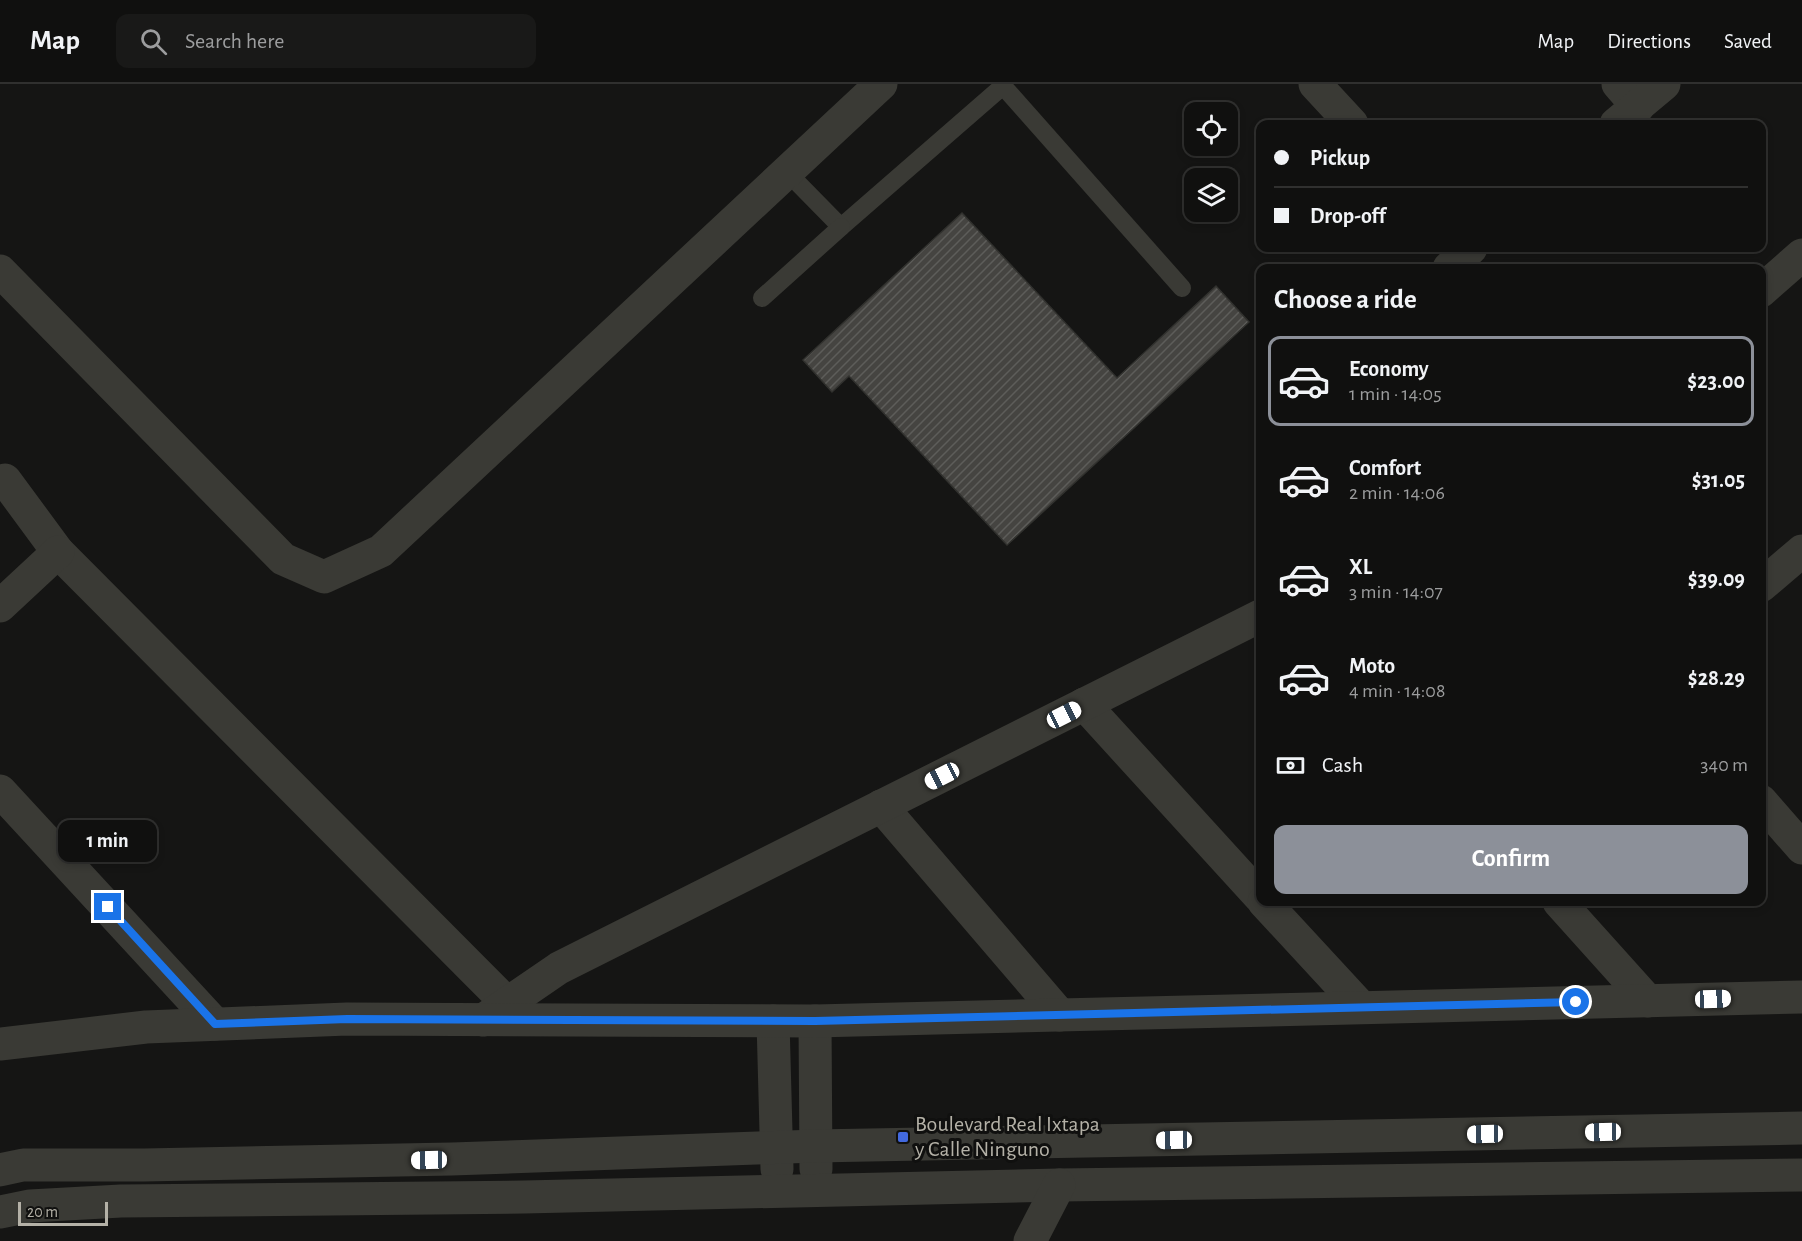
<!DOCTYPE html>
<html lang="en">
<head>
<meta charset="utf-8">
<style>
  body { margin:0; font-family:"Alegreya Sans",sans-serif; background:#191918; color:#f1f3f6; height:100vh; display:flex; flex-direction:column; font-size:22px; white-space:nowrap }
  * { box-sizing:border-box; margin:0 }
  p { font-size:20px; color:#9c9d9e }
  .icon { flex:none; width:33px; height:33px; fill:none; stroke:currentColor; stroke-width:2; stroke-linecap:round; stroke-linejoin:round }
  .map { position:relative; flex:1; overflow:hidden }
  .panel { position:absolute; left:1256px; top:180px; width:510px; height:642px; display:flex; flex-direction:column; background:#10100f; border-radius:12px; box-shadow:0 3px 9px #0003,0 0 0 2px #30302f }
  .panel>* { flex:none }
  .hud { position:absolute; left:1256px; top:36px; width:510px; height:132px; border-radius:12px; box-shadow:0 3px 9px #0003,0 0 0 2px #30302f; display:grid; align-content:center; height:132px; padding:0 18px; background:#10100f }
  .tools { position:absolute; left:1184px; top:18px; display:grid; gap:12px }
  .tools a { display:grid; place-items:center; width:54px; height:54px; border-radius:12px; background:#10100f; box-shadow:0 3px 9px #0003,0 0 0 2px #30302f; font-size:30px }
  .scale { position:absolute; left:18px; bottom:15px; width:90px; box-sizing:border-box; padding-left:6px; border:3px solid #b4b1a7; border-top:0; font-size:16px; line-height:21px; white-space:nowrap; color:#b4b1a7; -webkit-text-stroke:4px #10100f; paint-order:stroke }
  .end { position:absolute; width:27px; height:27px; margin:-14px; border:8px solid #1a73e8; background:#fff; box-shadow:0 0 0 3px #fff }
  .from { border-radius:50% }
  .bubble { position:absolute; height:42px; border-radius:12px; background:#10100f; box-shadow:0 3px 9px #0003,0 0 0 2px #30302f; font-size:20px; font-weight:600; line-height:42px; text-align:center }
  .car { position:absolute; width:18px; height:36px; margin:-18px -9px; border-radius:8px; box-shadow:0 0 4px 2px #0007; background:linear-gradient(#fff 24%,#345 0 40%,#fff 0 76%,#345 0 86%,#fff 0) }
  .hud b { display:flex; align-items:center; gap:21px; height:57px; font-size:22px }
  .hud b+b { border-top:2px solid #30302f }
  .hud i { width:15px; height:15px; background:#f1f3f6 }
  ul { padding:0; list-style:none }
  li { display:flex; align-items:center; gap:18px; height:90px; margin:0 12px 9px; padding:0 6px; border:3px solid transparent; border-radius:12px }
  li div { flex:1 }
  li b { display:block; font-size:22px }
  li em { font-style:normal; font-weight:600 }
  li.selected { border-color:#8c9099 }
  li>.icon { width:54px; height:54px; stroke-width:1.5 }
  h2 { padding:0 18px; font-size:27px; line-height:72px }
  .pay { display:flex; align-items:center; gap:15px; height:66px; padding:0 18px; font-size:22px }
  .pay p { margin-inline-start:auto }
  .action { display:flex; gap:12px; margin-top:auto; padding:12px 18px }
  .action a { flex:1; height:69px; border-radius:12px; background:#8c9099; color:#fff; font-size:24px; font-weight:600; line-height:69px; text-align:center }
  header { display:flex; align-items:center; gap:36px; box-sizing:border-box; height:84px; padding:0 30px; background:#10100f; border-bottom:2px solid #30302f }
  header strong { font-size:28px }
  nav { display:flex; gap:33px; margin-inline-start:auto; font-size:21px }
  .search { width:420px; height:54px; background:#191918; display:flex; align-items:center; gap:15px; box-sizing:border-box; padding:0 21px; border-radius:12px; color:#9c9d9e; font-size:22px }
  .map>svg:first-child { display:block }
</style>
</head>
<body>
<header>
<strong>Map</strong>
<div class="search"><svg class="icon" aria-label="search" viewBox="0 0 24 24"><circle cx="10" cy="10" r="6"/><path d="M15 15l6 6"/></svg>Search here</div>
<nav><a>Map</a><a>Directions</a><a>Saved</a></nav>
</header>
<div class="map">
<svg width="1802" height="1157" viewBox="0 0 1802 1157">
  <defs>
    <pattern id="building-hatch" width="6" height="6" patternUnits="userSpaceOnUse" patternTransform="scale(1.5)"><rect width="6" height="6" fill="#454441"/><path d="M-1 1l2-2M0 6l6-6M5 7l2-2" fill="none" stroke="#5d5d5a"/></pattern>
  </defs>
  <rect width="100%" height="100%" fill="#151514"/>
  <!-- building -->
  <polygon fill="url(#building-hatch)" stroke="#31312e" stroke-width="1.5" points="962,129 1117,294 1216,202 1249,238 1007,461 849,292 832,308 803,276"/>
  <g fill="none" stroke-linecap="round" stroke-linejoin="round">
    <!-- lane -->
    <g stroke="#3a3a35" stroke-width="18">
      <polyline points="787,88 841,143 1003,2 1182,204"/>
      <polyline points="762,214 841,143"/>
    </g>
    <!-- street -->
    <g stroke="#3a3a35" stroke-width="33">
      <polyline points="1315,0 1352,40"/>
      <polyline points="1618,0 1638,23"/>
      <polyline points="1616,40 1664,0"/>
      <polyline points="1449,184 1471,164"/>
      <polyline points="0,187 283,475 324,493 381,467 881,0"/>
      <polyline points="1761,207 1802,171"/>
      <polyline points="5,396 58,468 507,919"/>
      <polyline points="1761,502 1802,467"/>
      <polyline points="0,522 58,468"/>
      <polyline points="1084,620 1260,813"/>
      <polyline points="0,707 215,940"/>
      <polyline points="1761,717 1802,764"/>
      <polyline points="881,722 1060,931"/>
      <polyline points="1264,818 1361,923"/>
      <polyline points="1559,818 1648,917"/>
      <polyline points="483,936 559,884 1260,532"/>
      <polyline points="773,937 777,1085"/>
      <polyline points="815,937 816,1085"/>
      <polyline points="0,960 146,943 347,935 815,937 1802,913"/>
      <polyline points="0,1086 23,1081 144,1081 452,1075 815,1062 1802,1044"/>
      <polyline points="0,1128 30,1122 121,1117 524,1113 1059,1101 1802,1091"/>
      <polyline points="1030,1157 1059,1101"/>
    </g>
  </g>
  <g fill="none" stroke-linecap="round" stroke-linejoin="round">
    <!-- route -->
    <polyline stroke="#1a73e8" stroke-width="8" points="108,823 215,940 347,935 815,937 1576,918"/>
  </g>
  <!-- markers -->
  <rect fill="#4269df" stroke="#10100f" stroke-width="2" x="897" y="1047" width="12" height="12" rx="3"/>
  <g text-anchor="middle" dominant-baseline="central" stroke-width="6" stroke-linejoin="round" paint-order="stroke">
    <!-- poi labels -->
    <g font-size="22" fill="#b4b1a7" stroke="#10100f" text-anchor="start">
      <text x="915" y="1040">Boulevard Real Ixtapa<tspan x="915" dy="25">y Calle Ninguno</tspan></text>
    </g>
  </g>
</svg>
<div class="tools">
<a><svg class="icon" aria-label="locate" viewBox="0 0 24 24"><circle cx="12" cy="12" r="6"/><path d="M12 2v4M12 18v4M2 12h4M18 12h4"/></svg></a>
<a><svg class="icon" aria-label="layers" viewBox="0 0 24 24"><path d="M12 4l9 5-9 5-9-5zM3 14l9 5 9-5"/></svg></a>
</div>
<div class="scale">20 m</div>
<i class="end from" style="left:1576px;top:918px"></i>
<i class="end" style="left:108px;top:823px"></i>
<div class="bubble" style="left:58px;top:736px;width:99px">1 min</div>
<i class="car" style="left:1064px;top:631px;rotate:63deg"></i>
<i class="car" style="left:942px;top:692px;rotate:243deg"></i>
<i class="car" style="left:1713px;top:915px;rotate:88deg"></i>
<i class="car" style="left:1603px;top:1048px;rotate:269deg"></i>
<i class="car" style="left:1485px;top:1050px;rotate:269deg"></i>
<i class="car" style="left:1174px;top:1056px;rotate:269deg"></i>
<i class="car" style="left:429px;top:1076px;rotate:269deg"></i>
<div class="hud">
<b><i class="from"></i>Pickup</b>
<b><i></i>Drop-off</b>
</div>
<section class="panel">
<h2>Choose a ride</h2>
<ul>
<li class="selected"><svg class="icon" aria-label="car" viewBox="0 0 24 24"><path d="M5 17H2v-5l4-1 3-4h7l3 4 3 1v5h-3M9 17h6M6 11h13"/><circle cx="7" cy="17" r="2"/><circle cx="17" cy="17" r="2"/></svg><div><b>Economy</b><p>1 min · 14:05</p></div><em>$23.00</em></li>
<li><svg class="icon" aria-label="car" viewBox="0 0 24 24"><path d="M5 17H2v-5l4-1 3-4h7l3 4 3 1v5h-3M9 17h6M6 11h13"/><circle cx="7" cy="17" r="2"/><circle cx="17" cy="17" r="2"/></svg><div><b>Comfort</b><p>2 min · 14:06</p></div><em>$31.05</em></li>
<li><svg class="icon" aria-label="car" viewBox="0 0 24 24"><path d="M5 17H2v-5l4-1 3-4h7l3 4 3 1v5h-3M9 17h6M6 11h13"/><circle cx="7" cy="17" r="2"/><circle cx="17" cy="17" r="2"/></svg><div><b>XL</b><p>3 min · 14:07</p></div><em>$39.09</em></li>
<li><svg class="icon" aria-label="car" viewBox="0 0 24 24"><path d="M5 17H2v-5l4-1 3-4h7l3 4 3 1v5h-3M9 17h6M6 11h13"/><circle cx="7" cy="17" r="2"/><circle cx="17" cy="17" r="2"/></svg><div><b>Moto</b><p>4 min · 14:08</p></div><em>$28.29</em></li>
</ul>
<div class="pay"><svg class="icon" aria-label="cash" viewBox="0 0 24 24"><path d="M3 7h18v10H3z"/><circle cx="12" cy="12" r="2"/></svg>Cash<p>340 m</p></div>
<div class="action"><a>Confirm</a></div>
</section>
</div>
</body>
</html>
